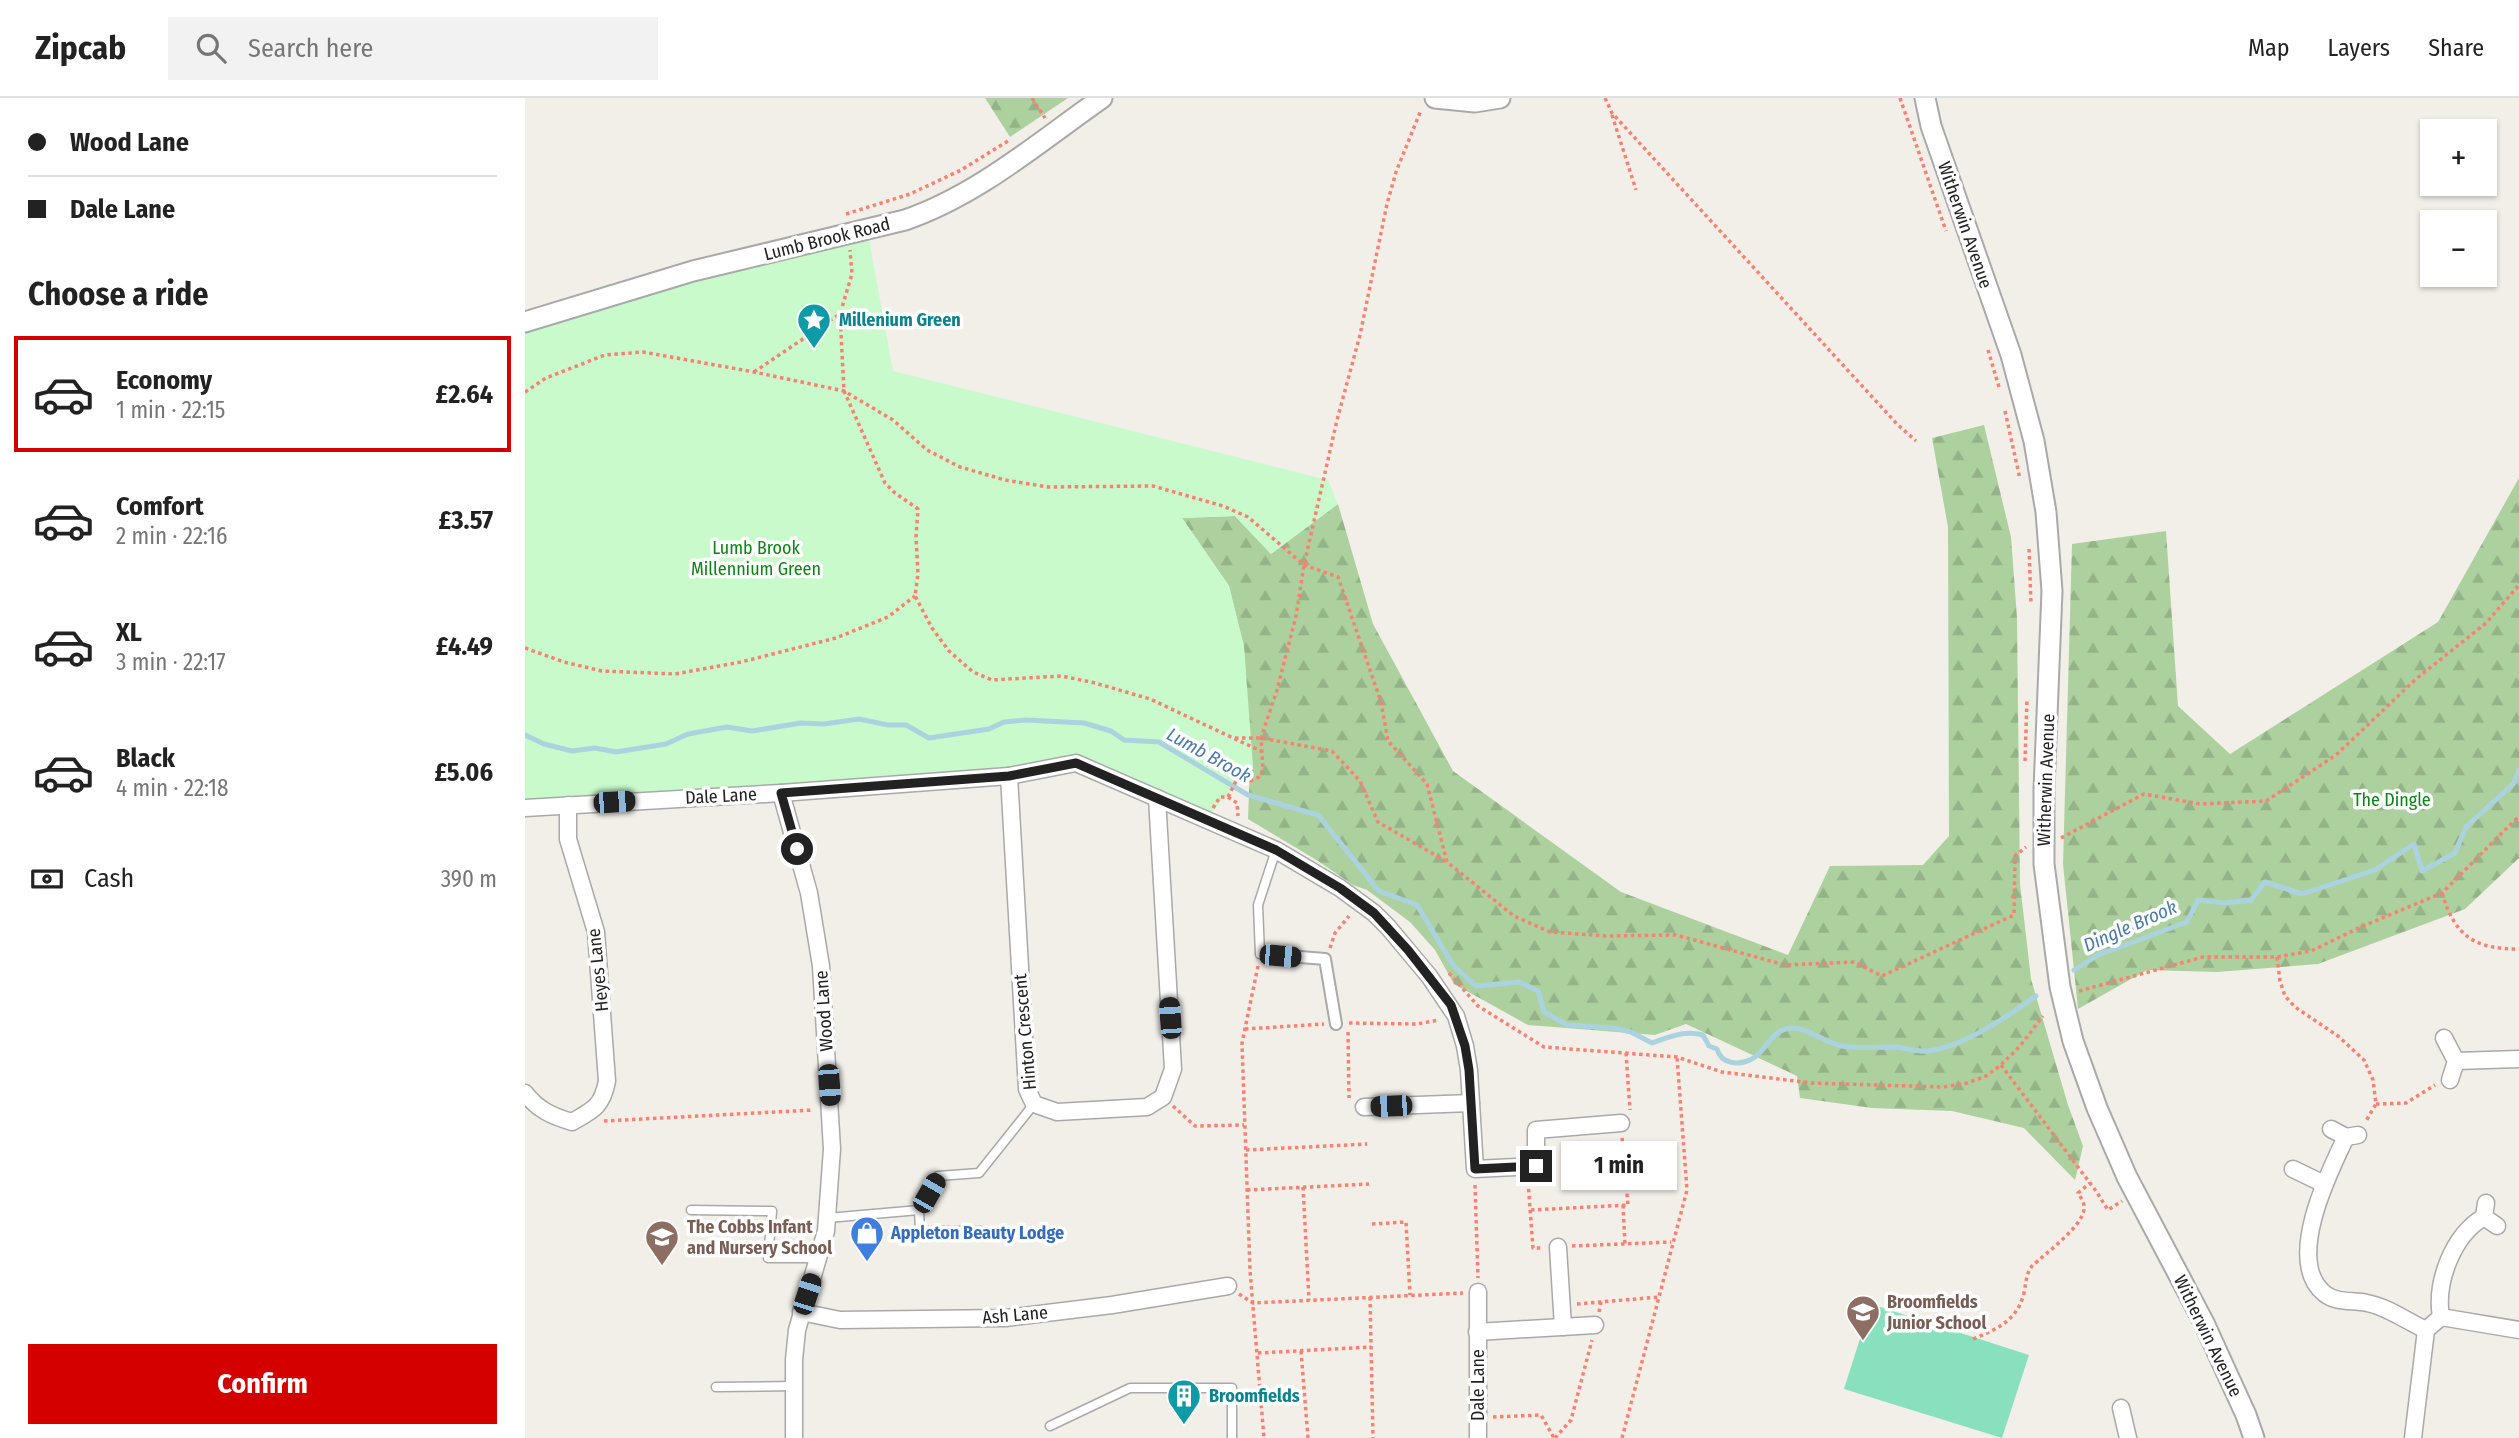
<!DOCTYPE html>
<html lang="en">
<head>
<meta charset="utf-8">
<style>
  body { margin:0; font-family:"Fira Sans Condensed",sans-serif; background:#f2f2f2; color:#222; height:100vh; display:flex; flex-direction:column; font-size:26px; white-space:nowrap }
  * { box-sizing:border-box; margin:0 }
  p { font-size:23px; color:#767676 }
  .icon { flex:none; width:38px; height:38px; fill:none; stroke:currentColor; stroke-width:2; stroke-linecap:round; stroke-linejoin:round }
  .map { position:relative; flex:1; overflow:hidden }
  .drawer { display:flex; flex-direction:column; background:#fff; width:525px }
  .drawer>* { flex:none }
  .top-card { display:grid; align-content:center; height:154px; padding:0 28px; background:#fff }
  .controls { position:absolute; left:1895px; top:21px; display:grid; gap:14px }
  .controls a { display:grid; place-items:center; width:77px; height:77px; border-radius:0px; background:#fff; box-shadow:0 2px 5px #0004; font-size:35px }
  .end { position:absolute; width:32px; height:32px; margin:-16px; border:9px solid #222; background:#fff; box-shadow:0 0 0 4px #fff }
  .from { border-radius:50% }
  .bubble { position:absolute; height:49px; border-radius:0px; background:#fff; box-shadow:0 2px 5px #0004; font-size:23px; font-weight:700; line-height:49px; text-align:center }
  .car { position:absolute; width:21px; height:42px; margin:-21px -10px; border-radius:9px; box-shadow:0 0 5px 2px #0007; background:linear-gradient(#222 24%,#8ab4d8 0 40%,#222 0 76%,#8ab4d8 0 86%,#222 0) }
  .top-card b { display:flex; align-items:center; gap:24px; height:66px; font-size:26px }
  .top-card b+b { border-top:2px solid #e0e0e0 }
  .top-card i { width:18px; height:18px; background:#222 }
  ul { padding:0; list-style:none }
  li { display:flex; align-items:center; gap:21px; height:116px; margin:0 14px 10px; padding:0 14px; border:4px solid transparent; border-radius:0px }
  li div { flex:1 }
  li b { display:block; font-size:26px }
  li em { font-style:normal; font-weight:700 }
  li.selected { border-color:#d40000 }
  li>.icon { width:63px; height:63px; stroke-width:1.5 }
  h2 { padding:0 28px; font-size:32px; line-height:84px }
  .pay { display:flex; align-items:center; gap:18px; height:77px; padding:0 28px; font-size:26px }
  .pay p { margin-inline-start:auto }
  .cta { display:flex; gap:14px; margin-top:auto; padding:14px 28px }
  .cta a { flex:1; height:80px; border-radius:0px; background:#d40000; color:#fff; font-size:28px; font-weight:700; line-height:80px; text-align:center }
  header { display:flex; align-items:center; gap:42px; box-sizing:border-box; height:98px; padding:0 35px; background:#fff; border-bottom:2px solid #e0e0e0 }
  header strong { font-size:33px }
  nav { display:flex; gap:38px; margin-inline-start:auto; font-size:24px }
  .search { width:490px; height:63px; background:#f2f2f2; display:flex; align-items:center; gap:18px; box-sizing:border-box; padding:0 24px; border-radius:0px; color:#767676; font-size:26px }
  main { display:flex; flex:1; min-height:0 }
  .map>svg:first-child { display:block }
</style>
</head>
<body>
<header>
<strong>Zipcab</strong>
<div class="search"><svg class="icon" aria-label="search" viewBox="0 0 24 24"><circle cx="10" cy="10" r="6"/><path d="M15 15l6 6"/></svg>Search here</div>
<nav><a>Map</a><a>Layers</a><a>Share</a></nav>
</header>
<main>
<section class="drawer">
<div class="top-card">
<b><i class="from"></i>Wood Lane</b>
<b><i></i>Dale Lane</b>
</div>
<h2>Choose a ride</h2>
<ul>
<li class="selected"><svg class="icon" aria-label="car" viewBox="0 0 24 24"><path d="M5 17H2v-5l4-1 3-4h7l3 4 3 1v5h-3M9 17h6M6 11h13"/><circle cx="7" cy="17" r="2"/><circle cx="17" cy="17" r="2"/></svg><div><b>Economy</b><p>1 min · 22:15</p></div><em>£2.64</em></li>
<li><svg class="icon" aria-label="car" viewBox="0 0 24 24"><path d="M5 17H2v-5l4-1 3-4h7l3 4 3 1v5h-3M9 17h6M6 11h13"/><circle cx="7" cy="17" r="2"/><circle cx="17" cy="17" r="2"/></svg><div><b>Comfort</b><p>2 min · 22:16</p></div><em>£3.57</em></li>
<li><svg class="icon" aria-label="car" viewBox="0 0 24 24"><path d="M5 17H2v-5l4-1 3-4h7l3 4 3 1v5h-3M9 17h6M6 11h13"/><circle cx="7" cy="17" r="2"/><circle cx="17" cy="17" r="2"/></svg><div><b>XL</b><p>3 min · 22:17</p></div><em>£4.49</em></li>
<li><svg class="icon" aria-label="car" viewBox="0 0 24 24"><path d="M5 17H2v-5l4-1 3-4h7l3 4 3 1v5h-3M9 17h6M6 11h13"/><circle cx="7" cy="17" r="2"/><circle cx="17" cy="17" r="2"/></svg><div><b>Black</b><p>4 min · 22:18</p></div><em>£5.06</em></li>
</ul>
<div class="pay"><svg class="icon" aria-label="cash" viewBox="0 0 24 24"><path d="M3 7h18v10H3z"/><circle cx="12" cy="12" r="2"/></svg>Cash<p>390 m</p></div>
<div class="cta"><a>Confirm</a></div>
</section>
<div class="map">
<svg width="1994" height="1340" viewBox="0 0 1994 1340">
  <defs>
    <pattern id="forest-firs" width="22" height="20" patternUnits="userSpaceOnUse" patternTransform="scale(1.75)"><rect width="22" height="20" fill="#add19e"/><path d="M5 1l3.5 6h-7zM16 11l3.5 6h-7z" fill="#95b388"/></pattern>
  </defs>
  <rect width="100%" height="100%" fill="#f2efe9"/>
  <!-- forest -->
  <g fill="url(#forest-firs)">
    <polygon points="460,0 543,0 485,39"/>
    <polygon points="1459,327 1486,439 1492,520 1495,786 1506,881 1543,1007 1558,1048 1550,1082 1499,1030 1427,1013 1347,1010 1275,1000 1272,978 1161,926 1130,937 1003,927 929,886 910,852 885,824 842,792 828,787 793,763 723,721 725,667 719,549 704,488 657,420 710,418 746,456 813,406 848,526 928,673 1096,794 1263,857 1305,768 1398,767 1424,738 1423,429 1407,340"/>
    <polygon points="1994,380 1994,760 1940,811 1793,866 1692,874 1622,872 1553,911 1538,766 1547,446 1641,433 1653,608 1705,656 1913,524"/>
  </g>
  <!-- park -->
  <polygon fill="#c8facc" points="342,130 368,273 803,382 813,406 746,456 710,418 657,420 704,488 719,549 728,668 681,721 551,665 0,710 0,217 83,186 168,173"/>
  <!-- pitch -->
  <polygon fill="#88e0be" points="1346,1206 1504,1257 1477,1340 1319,1291"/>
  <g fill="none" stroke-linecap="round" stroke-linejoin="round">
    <!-- stream -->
    <g stroke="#aad3df" stroke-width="5">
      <path d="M0 637 19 646 47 653 70 650 91 654 141 646 163 636 202 629 227 633 276 625 299 626 334 621 363 627H381L404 640 464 631 479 624 501 622 559 625 586 633 599 642 634 644 723 697 793 717 854 793 892 807 928 867 951 888 994 884 1013 893 1019 914 1042 927 1089 930 1106 934 1127 945C1143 939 1161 932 1178 937L1184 948 1192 951C1196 966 1214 968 1227 961 1242 953 1246 930 1268 930 1284 930 1300 945 1317 948 1336 951 1352 949 1370 949 1381 950 1392 954 1402 953 1437 950 1483 918 1511 898"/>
      <polyline points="1549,872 1573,857 1662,824 1673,802 1700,805 1726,802 1740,784 1777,796 1850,772 1889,746 1897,773 1930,755 1941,729 1989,685 1994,672"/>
    </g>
    <!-- service casing -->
    <g stroke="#a9a9a9" stroke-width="11">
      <g id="service">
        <polyline points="751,752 733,807 735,856 775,859"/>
        <polyline points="166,1112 247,1113 243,1160 294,1160"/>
        <polyline points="303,1120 394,1112"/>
        <polyline points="456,1133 395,1133 394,1112 413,1078 454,1075 509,1006"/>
        <polyline points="191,1289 269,1288"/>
        <polyline points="525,1328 605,1290 707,1290 707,1340"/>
      </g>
    </g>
    <!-- pedestrian casing -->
    <g stroke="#a9a9a9" stroke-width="14">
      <polyline id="pedestrian" points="775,859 800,861 811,926"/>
    </g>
    <!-- minor casing -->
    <g stroke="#a9a9a9" stroke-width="19">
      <g id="minor">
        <polyline points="484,678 502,991 509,1006 532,1014 622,1009 638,999 648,971 632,700"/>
        <polyline points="256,695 284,795 296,868 307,1051 301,1133 272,1232 269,1262 269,1340"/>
        <polyline points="0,710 256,695 484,678 551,665 751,752 815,790 849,815 863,829 904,878 931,918 940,948 944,972 950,1071 1011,1068 1011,1032 1096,1025"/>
        <polyline points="1919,940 1931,963 1925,982"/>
        <polyline points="1931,963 1994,961"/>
        <path d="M0 995C13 1012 27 1018 47 1024 68 1012 77 1009 82 983L71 834 43 741V707"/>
        <polyline points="839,1009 946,1005"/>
        <polyline points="1806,1031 1821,1039 1833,1037"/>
        <path d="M1821 1039C1804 1074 1759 1164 1800 1196 1812 1205 1827 1202 1842 1205 1863 1209 1881 1223 1901 1232"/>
        <polyline points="1768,1071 1799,1086"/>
        <polyline points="1961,1105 1959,1119 1972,1128"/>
        <polyline points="1033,1149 1038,1229"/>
        <polyline points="276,1214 315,1222 481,1220 587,1207 703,1188"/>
        <polyline points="1916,1219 1994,1232"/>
        <polyline points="952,1234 1070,1227"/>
        <polyline points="1596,1310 1603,1340"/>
        <polyline points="953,1340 953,1194"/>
        <path d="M1888 1340 1901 1232 1916 1219C1910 1184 1928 1137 1959 1119"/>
      </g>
    </g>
    <!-- tertiary casing -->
    <g stroke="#a9a9a9" stroke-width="23">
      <g id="tertiary">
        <polyline points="910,0 950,4 975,0"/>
        <polyline points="1400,0 1406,28 1486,257 1509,343 1521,414 1527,493 1519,692 1519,766 1535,889 1548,943 1572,1010 1602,1079 1679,1225 1721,1317 1729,1340"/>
        <path d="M0 224 168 173 380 122C453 97 514 44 577 0"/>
      </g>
    </g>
    <!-- path -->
    <g stroke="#fa8072" stroke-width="3.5" stroke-dasharray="3.5 3.5" stroke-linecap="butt">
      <polyline points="507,0 520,20"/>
      <polyline points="1080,0 1087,15 1372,326 1391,343"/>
      <polyline points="1375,0 1421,133"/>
      <polyline points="1087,17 1111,92"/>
      <polyline points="321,116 385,96 436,72 483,43"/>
      <polyline points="315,216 319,293 360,385 370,395 393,411 391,439 393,476 390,498 407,530 424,553 448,574 467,582 537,578 570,585 625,601 738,654"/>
      <polyline points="1463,252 1474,289"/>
      <polyline points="229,274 315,216 327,176 325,152"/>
      <polyline points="0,294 21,280 80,257 118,254 229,274 319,293 368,322 402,352 435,369 480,382 523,389 628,388 698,408 723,419 779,467 813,479 856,604 863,643 902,686 922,764 989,818 1025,834 1081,838 1151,837 1260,867 1329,864 1357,878 1489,817 1490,758 1501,749"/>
      <polyline points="1480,313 1495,381"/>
      <polyline points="1504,451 1506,506"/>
      <polyline points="0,550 39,564 77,573 150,576 216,564 311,540 363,519 390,498"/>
      <polyline points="710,640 736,640 807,653 835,683 853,724 922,764"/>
      <polyline points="1500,663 1502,601"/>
      <polyline points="703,699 713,679 725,683 734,679 738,672 736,640 752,592 771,518 779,467 812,322 835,237 862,106 871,74 896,12"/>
      <polyline points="688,710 695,699 703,699 712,705 713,718"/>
      <polyline points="1536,740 1619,696 1675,706 1741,703 1811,657 1891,581 1961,525 1994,487"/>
      <path d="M1917 795C1930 839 1950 851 1994 851"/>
      <polyline points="805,850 810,835 824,818"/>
      <polyline points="1752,859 1755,883 1760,898 1770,909 1813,938 1839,962 1848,982 1851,1006 1841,1023"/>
      <polyline points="733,868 717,945 725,1173 739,1340"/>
      <polyline points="924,875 953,908 1019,949 1152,959 1197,974 1286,985 1418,989 1442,985 1461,978 1476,967 1495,948 1518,918"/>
      <polyline points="1554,893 1678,859 1752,859 1786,853 1838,828 1917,795 1994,718"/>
      <polyline points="824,925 892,926 914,922"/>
      <polyline points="720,931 799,926"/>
      <polyline points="823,934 824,1000"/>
      <polyline points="1101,955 1105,1012"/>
      <polyline points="1476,967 1571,1093 1583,1112 1597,1103"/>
      <polyline points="1851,1006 1881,1005 1910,987"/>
      <polyline points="648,1008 670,1028 719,1027"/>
      <polyline points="79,1023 288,1012"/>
      <polyline points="721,1052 842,1046"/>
      <polyline points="1003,1084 1008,1150 1018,1150"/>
      <polyline points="950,1087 953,1180"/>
      <polyline points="778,1089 784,1202"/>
      <polyline points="722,1092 844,1086"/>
      <polyline points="1098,1107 1100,1147"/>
      <polyline points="1006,1112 1103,1107 1097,1039"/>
      <polyline points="847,1126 881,1124 885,1197"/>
      <polyline points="1047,1148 1146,1144"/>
      <polyline points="714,1196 728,1205 938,1195"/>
      <polyline points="845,1199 848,1340"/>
      <polyline points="1052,1206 1134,1199"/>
      <polyline points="1074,1214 1076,1204"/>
      <path d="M1448 1241C1472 1231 1492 1223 1499 1195 1501 1185 1501 1176 1507 1168 1520 1156 1558 1128 1559 1111 1560 1105 1556 1100 1553 1095L1565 1085"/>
      <polyline points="776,1253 783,1340"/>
      <polyline points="733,1255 846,1249"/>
      <polyline points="968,1319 1016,1317 1029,1340"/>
      <polyline points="1030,1340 1046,1322 1067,1242"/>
      <polyline points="1097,1340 1162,1092 1152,959"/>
    </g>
    <!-- service -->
    <use href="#service" stroke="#fff" stroke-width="8"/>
    <!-- pedestrian -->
    <use href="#pedestrian" stroke="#fff" stroke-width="10"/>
    <!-- minor -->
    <use href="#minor" stroke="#fff" stroke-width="16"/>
    <!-- tertiary -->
    <use href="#tertiary" stroke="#fff" stroke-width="19"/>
  </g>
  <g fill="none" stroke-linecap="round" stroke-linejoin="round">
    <!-- route -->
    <polyline stroke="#222" stroke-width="9" points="272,751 256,695 484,678 551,665 751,752 815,790 849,815 883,852 926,907 940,948 944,972 950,1071 1011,1068"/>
  </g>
  <!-- icons -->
  <defs>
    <g id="sight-pin" transform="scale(1.75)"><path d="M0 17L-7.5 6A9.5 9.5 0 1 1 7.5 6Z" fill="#0f9aa8" stroke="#fff"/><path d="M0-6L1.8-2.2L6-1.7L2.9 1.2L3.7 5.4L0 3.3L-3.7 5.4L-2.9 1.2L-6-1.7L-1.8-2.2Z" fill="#fff"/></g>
    <g id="shop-pin" transform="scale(1.75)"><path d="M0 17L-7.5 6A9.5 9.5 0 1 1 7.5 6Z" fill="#3f7fe0" stroke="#fff"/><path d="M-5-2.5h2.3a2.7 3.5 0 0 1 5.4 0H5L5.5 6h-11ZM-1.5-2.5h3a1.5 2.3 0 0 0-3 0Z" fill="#fff"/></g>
    <g id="school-pin" transform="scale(1.75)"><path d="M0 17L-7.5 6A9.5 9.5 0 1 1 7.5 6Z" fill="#8d6e63" stroke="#fff"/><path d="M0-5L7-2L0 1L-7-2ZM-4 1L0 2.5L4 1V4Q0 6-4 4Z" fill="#fff"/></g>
    <g id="building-pin" transform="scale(1.75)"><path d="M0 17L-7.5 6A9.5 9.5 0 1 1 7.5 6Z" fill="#0f9aa8" stroke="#fff"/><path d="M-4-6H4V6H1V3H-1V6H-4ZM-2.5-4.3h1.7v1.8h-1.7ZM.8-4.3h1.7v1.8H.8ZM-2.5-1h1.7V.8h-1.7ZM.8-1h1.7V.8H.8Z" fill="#fff"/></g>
  </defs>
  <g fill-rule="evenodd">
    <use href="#sight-pin" x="289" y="222"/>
    <use href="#shop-pin" x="342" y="1135"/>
    <use href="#school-pin" x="137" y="1139"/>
    <use href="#school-pin" x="1338" y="1214"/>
    <use href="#building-pin" x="659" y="1298"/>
  </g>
  <g text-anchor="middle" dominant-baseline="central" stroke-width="7" stroke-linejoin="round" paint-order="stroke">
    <!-- street labels -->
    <g font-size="18" fill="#222" stroke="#fff">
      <text transform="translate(1440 127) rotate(71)">Witherwin Avenue</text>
      <text transform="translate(302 141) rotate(-14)">Lumb Brook Road</text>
      <text transform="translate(1521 682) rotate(-88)">Witherwin Avenue</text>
      <text transform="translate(196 698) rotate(-3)">Dale Lane</text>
      <text transform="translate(73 872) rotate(-96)">Heyes Lane</text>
      <text transform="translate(299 913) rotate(-94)">Wood Lane</text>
      <text transform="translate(500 934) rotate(-95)">Hinton Crescent</text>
      <text transform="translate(490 1217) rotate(-5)">Ash Lane</text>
      <text transform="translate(1683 1238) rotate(64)">Witherwin Avenue</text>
      <text transform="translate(953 1287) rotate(-90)">Dale Lane</text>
    </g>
    <!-- culture labels -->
    <g font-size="18" font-weight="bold" fill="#0d838f" stroke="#fff" text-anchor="start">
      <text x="314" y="222">Millenium Green</text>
      <text x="684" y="1298">Broomfields</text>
    </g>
    <!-- park labels -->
    <g font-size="18" fill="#0c8416" stroke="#fff">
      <text x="231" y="450">Lumb Brook<tspan x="231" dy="21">Millennium Green</tspan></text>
      <text x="1867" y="702">The Dingle</text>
    </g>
    <!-- education labels -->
    <g font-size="18" font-weight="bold" fill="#785e54" stroke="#fff" text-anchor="start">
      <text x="162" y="1129">The Cobbs Infant<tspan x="162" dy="21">and Nursery School</tspan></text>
      <text x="1362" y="1204">Broomfields<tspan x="1362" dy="21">Junior School</tspan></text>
    </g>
    <!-- shop labels -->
    <g font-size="18" font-weight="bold" fill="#366cbe" stroke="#fff" text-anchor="start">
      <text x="366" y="1135">Appleton Beauty Lodge</text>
    </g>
    <!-- water labels -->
    <g font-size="19" font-style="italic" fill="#4a7aab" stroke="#fff">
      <text transform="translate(684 657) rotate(29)">Lumb Brook</text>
      <text transform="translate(1605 828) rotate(-24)">Dingle Brook</text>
    </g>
  </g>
</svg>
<div class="controls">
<a>+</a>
<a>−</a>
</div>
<i class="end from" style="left:272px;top:751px"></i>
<i class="end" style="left:1011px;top:1068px"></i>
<div class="bubble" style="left:1036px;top:1043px;width:116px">1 min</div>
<i class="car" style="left:89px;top:704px;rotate:86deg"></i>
<i class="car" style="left:755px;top:858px;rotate:95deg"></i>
<i class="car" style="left:645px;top:920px;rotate:356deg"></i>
<i class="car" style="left:304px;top:987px;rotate:176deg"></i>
<i class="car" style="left:866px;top:1008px;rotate:268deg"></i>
<i class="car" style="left:404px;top:1095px;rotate:30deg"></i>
<i class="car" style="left:282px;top:1196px;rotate:18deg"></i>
</div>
</main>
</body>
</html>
